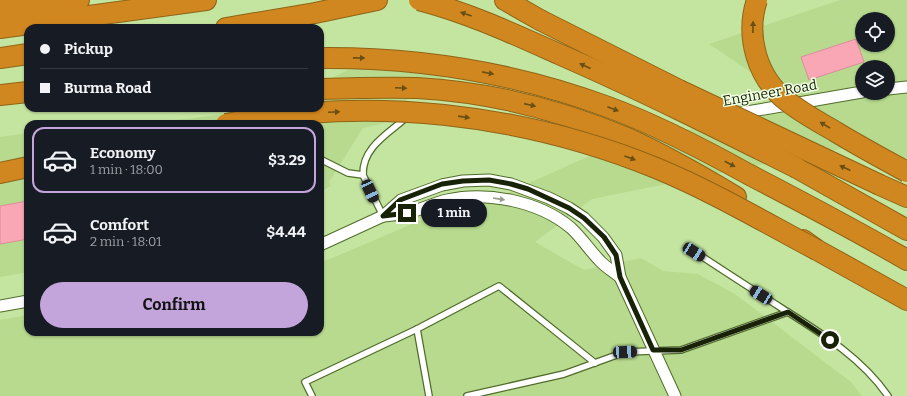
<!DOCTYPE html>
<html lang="en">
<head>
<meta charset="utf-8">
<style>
  body { margin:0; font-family:Bitter,serif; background:#242831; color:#f1f3f6; height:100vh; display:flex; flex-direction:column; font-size:15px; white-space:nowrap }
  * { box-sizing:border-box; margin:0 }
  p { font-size:13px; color:#9ea1a6 }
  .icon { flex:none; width:22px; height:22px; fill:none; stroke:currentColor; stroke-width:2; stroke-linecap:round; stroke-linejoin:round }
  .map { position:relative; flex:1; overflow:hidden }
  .drawer { position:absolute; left:24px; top:120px; width:300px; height:216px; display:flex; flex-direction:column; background:#171b24; border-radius:12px; box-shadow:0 1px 3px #0004 }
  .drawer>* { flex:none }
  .guide { position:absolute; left:24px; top:24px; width:300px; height:88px; border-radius:12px; box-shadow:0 1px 3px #0004; display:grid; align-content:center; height:88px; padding:0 16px; background:#171b24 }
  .buttons { position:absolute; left:855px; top:12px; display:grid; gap:8px }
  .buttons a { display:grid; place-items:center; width:40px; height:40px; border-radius:50%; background:#171b24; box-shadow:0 1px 3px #0004; font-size:20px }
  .end { position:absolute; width:18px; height:18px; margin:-9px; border:5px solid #172207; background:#fff; box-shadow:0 0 0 2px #fff }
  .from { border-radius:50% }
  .bubble { position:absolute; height:28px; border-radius:14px; background:#171b24; box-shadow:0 1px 3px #0004; font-size:13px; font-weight:700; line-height:28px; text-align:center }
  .car { position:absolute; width:12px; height:24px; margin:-12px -6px; border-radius:5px; box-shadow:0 0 3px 1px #0007; background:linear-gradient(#222 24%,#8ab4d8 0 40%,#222 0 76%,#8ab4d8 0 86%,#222 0) }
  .guide b { display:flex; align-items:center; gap:14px; height:38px; font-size:15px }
  .guide b+b { border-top:1px solid #363941 }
  .guide i { width:10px; height:10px; background:#f1f3f6 }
  ul { padding:7px 0 0; list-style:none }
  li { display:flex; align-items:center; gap:12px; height:66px; margin:0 8px 6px; padding:0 8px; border:2px solid transparent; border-radius:12px }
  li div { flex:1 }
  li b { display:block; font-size:15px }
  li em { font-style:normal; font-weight:700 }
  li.selected { border-color:#c3a5db }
  li>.icon { width:36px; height:36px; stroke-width:1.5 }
  .action { display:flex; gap:8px; margin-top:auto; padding:8px 16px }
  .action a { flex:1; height:46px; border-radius:24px; background:#c3a5db; color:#111; font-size:16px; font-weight:700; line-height:46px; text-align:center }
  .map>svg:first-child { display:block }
</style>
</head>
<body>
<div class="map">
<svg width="907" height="396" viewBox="0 0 907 396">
  <rect width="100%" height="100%" fill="#c4e59f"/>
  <!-- built -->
  <g fill="#b7da8e" fill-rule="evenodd">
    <path d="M840 0H907V176L860 145 592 199 535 242 584 270 641 258 663 271 698 274 735 294 851 382 862 396H0V320L28 315V332H320V262L330 259 426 218 471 209 578 161 673 122 677 131 805 109 709 44ZM862 19H888V45H862ZM862 67H888V93H862Z"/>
    <polygon points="364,61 457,71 402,103 385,123 363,128 329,182 331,186 320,192 320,124 118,124 186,119 266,108 320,108 320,87 327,81"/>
    <polygon points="28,133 28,272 0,277 0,137"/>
  </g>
  <!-- building -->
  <g fill="#f9a7b4" stroke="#dd8d9a">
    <polygon points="856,39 864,62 809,80 801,57"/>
    <polygon points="28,201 28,239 0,244 0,206"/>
  </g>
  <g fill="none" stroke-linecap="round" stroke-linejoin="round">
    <!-- service casing -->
    <g stroke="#506c2a" stroke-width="8">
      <g id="service">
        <polyline points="322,160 348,173 363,175"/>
        <path d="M383 216 363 175C362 147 389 133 407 117"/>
        <path d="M695 252C724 271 753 290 783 309 821 333 862 358 888 396"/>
        <polyline points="417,329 429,396"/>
        <polyline points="312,396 305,382 417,329 499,286 595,363"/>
        <polyline points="467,396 564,374 625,352 681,350 788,312"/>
      </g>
    </g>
    <!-- minor casing -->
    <g stroke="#506c2a" stroke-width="13">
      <g id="minor">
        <polyline points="888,89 907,87"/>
        <polyline points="735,114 862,92"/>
        <path d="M383 216C391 215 399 215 407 213 421 210 433 203 447 200 487 191 539 201 571 228 582 238 590 251 601 262 607 268 614 272 620 277"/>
        <polyline points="320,245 383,216 401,200 442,185 463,181 489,180 511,184 549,198 569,208 584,218 603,237 616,255 620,277 675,396"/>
        <polyline points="0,306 28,301"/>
      </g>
    </g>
    <!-- motorway casing -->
    <g stroke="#8f6417" stroke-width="22">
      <g id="motorway">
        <polyline points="505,0 540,20"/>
        <polyline points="0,10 79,0"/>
        <polyline points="0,28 206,0"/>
        <polyline points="226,28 315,13 377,0"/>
        <polyline points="0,58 28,54"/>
        <path d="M320 58C419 57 516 73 608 107 657 125 703 149 748 174 802 202 855 230 907 260"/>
        <path d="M320 89C352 88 384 87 417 88 489 92 561 110 627 138 665 155 701 176 736 197"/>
        <polyline points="0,95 28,92"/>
        <polyline points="797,168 907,230"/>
        <polyline points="0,173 28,167"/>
        <polyline points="880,185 907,197"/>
        <polyline points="803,240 817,250 907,300"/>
      </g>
    </g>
    <!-- service -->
    <use href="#service" stroke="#fff" stroke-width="5.5"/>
    <!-- minor -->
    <use href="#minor" stroke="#fff" stroke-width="11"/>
    <!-- motorway -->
    <use href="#motorway" stroke="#d0871f" stroke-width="20"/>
    <!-- motorway-bridge casing -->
    <g stroke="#8f6417" stroke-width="22" stroke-linecap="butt">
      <g id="motorway-bridge">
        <path d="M419 0C469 13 514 34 561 55 641 90 719 129 797 168"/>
        <path d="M757 0C745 36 757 78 787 101 802 113 819 122 836 132 859 146 883 159 907 172"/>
        <polyline points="540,20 679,90 880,185"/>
        <path d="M226 124C369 96 521 113 656 168 712 191 764 222 817 250"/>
      </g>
    </g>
    <!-- motorway-bridge -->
    <use href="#motorway-bridge" stroke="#d0871f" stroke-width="20"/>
  </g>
  <!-- one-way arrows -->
  <defs><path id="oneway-solid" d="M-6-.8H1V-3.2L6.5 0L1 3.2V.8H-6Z"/></defs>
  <g fill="#6a4f12">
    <use href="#oneway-solid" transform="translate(466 14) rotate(-161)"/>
    <use href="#oneway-solid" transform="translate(753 27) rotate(-89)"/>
    <use href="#oneway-solid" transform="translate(359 58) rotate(1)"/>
    <use href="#oneway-solid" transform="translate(585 66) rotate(-156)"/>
    <use href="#oneway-solid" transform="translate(488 73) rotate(11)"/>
    <use href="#oneway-solid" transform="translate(401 88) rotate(2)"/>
    <use href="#oneway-solid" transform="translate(530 105) rotate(13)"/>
    <use href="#oneway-solid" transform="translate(613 109) rotate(21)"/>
    <use href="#oneway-solid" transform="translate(334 112) rotate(-2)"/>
    <use href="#oneway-solid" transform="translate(464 117) rotate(8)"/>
    <use href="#oneway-solid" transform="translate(825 125) rotate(-149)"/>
    <use href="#oneway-solid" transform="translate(630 158) rotate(20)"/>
    <use href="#oneway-solid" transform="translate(730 164) rotate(28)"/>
    <use href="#oneway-solid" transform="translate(845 168) rotate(-155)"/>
  </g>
  <use fill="#979c8f" href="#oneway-solid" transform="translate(499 199) rotate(9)"/>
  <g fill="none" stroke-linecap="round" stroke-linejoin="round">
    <!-- route -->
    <polyline stroke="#172207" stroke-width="5" points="407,213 383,216 400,200 442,184 463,181 489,180 511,184 528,189 569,208 584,218 604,237 616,255 620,277 653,350 681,350 788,312 830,340"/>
  </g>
  <g text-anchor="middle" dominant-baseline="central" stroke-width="3" stroke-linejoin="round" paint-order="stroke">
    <!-- street labels -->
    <g font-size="14" fill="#172207" stroke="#f1ffe3">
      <text transform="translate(770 93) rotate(-10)">Engineer Road</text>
    </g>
  </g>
</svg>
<div class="buttons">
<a><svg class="icon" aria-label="locate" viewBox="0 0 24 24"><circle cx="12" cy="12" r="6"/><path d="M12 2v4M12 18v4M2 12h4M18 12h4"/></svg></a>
<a><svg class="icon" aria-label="layers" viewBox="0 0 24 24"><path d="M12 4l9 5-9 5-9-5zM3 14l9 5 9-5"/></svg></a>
</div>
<i class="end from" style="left:830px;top:340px"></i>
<i class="end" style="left:407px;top:213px"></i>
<div class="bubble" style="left:421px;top:199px;width:66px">1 min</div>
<i class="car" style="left:370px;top:191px;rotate:155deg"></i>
<i class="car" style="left:694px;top:252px;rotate:122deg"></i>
<i class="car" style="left:761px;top:295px;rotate:302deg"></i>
<i class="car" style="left:625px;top:352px;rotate:87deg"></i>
<div class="guide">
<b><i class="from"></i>Pickup</b>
<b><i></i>Burma Road</b>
</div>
<section class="drawer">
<ul>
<li class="selected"><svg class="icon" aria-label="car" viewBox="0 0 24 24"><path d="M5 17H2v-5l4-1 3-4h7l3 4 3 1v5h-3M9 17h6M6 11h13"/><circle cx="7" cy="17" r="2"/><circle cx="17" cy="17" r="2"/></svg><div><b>Economy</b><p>1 min · 18:00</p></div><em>$3.29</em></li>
<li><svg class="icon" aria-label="car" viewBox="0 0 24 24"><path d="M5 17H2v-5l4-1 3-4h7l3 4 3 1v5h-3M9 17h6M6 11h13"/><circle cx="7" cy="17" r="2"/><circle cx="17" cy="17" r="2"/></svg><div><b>Comfort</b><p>2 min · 18:01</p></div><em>$4.44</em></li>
</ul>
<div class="action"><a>Confirm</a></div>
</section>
</div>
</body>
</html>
